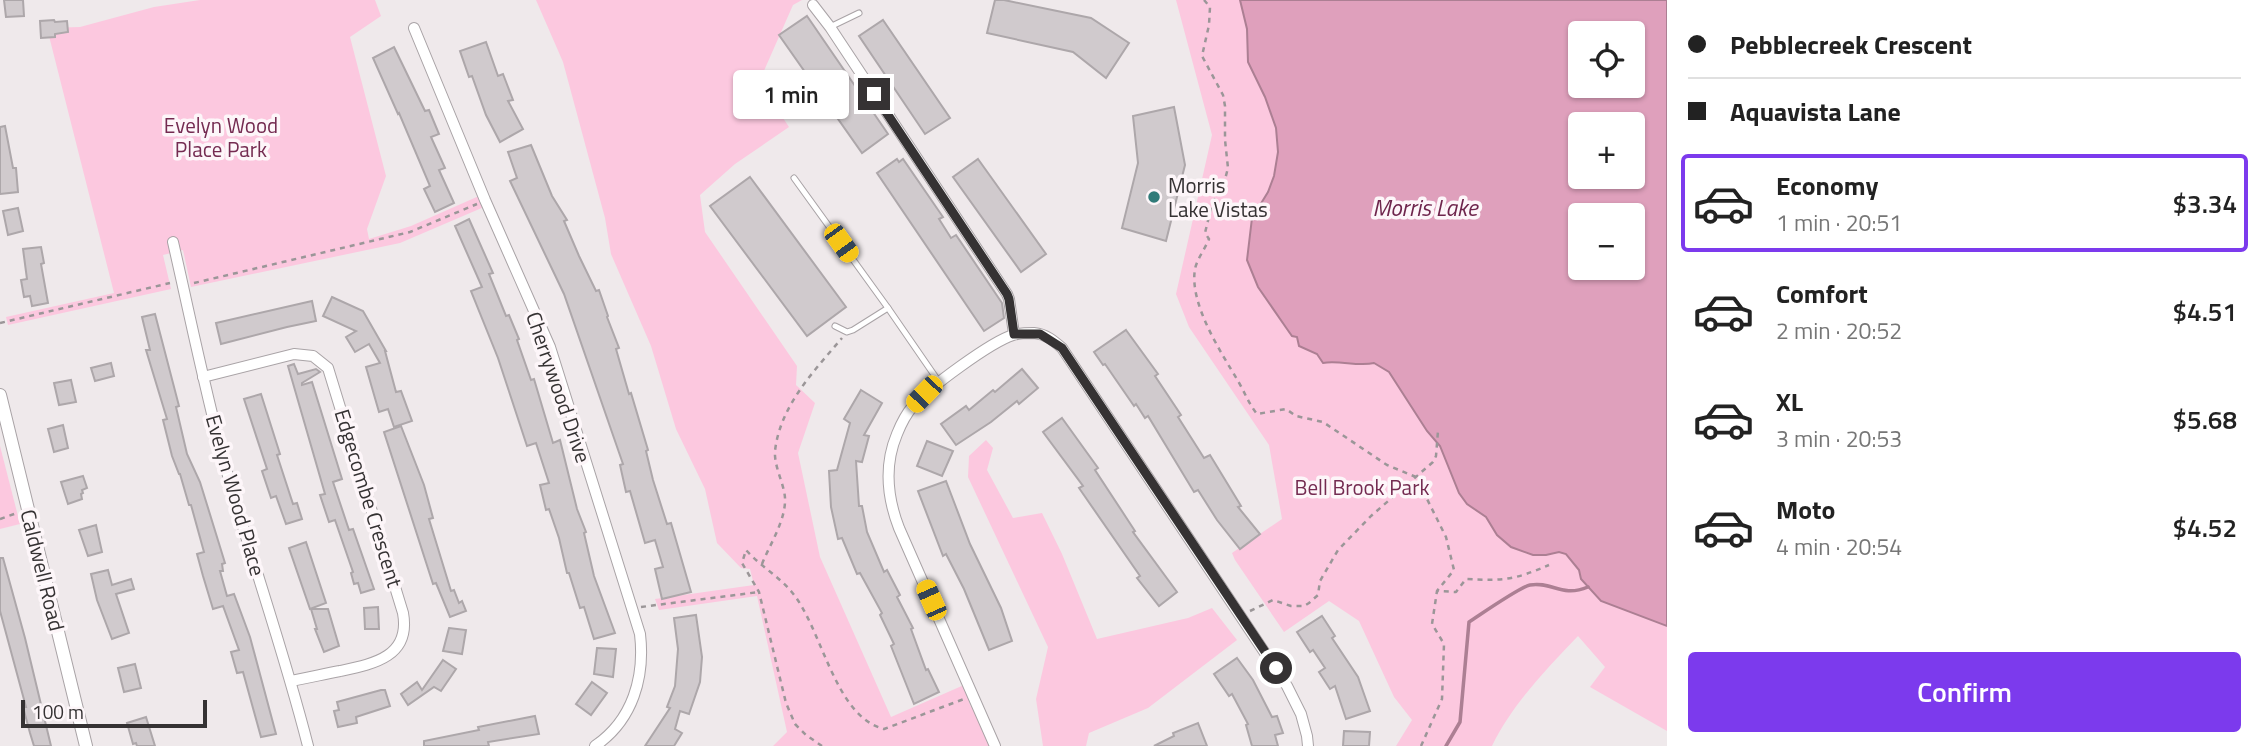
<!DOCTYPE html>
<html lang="en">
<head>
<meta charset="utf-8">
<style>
  body { margin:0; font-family:"Titillium Web",sans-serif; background:#f6f6f6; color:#222; height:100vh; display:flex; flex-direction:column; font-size:26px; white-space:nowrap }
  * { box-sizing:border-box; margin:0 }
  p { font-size:23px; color:#767676 }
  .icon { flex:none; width:38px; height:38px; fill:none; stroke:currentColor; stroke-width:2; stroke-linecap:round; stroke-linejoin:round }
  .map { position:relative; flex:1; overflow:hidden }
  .panel { display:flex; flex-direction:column; background:#fff; width:595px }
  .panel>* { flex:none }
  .guide { display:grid; align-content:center; height:154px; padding:0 21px; background:#fff }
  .controls { position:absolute; left:1568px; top:21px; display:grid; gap:14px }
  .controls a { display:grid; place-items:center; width:77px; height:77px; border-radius:7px; background:#fff; box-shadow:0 2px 5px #0004; font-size:35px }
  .scale { position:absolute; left:21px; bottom:18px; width:186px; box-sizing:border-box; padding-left:7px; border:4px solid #353233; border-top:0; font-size:19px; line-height:24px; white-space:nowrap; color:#353233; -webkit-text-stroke:5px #fdf6f9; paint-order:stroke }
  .end { position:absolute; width:32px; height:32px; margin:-16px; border:9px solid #353233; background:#fff; box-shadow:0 0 0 4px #fff }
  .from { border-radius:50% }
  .bubble { position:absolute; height:49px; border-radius:7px; background:#fff; box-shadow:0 2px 5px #0004; font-size:23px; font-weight:600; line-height:49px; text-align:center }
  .car { position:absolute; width:21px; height:42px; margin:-21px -10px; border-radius:9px; box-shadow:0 0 5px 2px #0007; background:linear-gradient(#f5c518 24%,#345 0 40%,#f5c518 0 76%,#345 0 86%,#f5c518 0) }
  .guide b { display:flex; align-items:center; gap:24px; height:66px; font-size:26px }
  .guide b+b { border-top:2px solid #e0e0e0 }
  .guide i { width:18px; height:18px; background:#222 }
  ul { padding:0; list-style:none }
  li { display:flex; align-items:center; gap:21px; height:98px; margin:0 14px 10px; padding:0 7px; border:4px solid transparent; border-radius:7px }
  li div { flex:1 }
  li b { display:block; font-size:26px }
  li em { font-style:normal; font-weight:600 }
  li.on { border-color:#7c3aed }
  li>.icon { width:63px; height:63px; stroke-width:1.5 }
  .primary-button { display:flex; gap:14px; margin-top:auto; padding:14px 21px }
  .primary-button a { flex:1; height:80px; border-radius:7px; background:#7c3aed; color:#fff; font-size:28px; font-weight:600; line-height:80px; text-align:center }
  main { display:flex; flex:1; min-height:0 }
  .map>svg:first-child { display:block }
</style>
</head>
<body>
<main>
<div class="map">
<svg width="1667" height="746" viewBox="0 0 1667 746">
  <rect width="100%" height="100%" fill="#efe9eb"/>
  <!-- green -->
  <g fill="#fcc8df">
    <polygon points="200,0 375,0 381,16 350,37 386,176 367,229 369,239 411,226 479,196 484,207 400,243 191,287 183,250 163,255 171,289 8,325 6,317 114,293 47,28 80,27 154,7"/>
    <polygon points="536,0 802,0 793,5 759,82 789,127 735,164 700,195 705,232 797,366 796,385 815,403 798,453 820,557 891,717 964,685 971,701 969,702 971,707 974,706 992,746 773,746 787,732 757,596 659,610 655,599 754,585 750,569 741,568 717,543 705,489 676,429 651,346 611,254 605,218 563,62"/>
    <path d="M1176 0H1254L1386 353 1570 551 1667 620V731L1590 687 1605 667 1578 636C1546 669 1512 705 1492 746H1396L1412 720 1394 697 1359 621 1329 601 1284 632 1235 560 1232 553 1282 519 1269 445 1189 327 1176 294 1212 135Z"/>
    <polygon points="986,440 993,448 987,470 1013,518 1042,513 1062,554 1097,639 1188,618 1212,608 1237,640 1148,708 1089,733 1086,746 1043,746 1036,699 1048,647 968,477 969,456"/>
    <polygon points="0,446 20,524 0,529"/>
  </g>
  <!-- water -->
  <path fill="#dfa0bc" stroke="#ac7f93" stroke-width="2" fill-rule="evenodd" d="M1240 0H1667V626L1601 601 1581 579 1579 570 1566 554 1559 552 1546 555H1533L1511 547 1497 535 1486 517 1467 504 1459 493 1440 446 1427 431 1389 372 1374 363C1359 367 1339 360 1323 363L1317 354 1299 346 1297 337 1292 336 1287 329 1258 287 1247 260 1252 218 1268 192 1274 176 1278 152 1276 128 1265 97 1248 62 1247 29ZM1580 33H1633V86H1580ZM1580 124H1633V177H1580ZM1580 215H1633V268H1580Z"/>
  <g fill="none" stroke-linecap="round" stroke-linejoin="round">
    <!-- stream -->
    <path stroke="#ac7f93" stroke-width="3.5" d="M1446 746 1460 722 1469 622C1480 615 1520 587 1530 585 1552 581 1561 598 1588 587"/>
  </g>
  <!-- building -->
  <g fill="#d0cacd" stroke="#ada7aa" stroke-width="2">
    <polygon points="4,0 23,0 24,16 6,17"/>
    <polygon points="995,0 1004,0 1091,18 1129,43 1106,78 1073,52 987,33"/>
    <polygon points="807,16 888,134 862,153 779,35"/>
    <polygon points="54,20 55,22 67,21 68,32 55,34 55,37 41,38 40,21"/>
    <polygon points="883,20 950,118 925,134 859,36"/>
    <polygon points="486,42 498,76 503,74 513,100 508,101 523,129 500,142 486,115 472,76 469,77 460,51"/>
    <polygon points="394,47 425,111 429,110 439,134 431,137 445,168 439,170 454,203 435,212 424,189 430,186 399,113 398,114 373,58"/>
    <polygon points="1174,107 1185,165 1166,241 1122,228 1138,163 1133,116"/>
    <polygon points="5,126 13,168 16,168 18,192 0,194 0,127"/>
    <polygon points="531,145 552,196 567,220 564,221 579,256 596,291 599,290 608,316 607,317 619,348 616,349 629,394 631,393 648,450 646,451 653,480 667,524 671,523 691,592 662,599 655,569 663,567 655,540 645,543 630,491 626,492 620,465 623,464 564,294 510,181 517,178 508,152"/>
    <polygon points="897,159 899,162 903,159 943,217 939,219 951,238 956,235 1002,303 1004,318 984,331 877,173"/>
    <polygon points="978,159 1046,254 1021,272 953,177"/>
    <polygon points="750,177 846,307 807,336 710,206"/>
    <polygon points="18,208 23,231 8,235 3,211"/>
    <polygon points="469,219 493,273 489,274 506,316 509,315 519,339 517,340 531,380 534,379 553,443 560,440 577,509 586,532 584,533 594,576 615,633 594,639 584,607 580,608 569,573 567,573 559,538 549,509 546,510 540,485 549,483 536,443 527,446 498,358 471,291 482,287 455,226"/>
    <polygon points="41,247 44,263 41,264 48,303 32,306 30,296 24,297 21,280 27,279 23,249"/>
    <polygon points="332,297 363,311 386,351 385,351 396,392 401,391 412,421 394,427 388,409 379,412 366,367 380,363 369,344 355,352 346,337 356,331 323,316"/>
    <polygon points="312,301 316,321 287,327 221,344 216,323"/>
    <polygon points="155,314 179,406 176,407 187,454 200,482 225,563 222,564 223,571 220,571 227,596 234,594 250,637 276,734 261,737 243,672 237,673 231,652 239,650 223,606 213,609 203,576 197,554 204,552 191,505 189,505 180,474 179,474 172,456 163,420 167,419 146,350 150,350 142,317"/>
    <polygon points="1126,330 1158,374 1155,376 1181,415 1178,417 1204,458 1210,455 1241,506 1238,507 1260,534 1240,549 1217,520 1198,490 1194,492 1148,416 1145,418 1136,404 1134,406 1105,364 1103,365 1094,352"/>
    <polygon points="111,363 114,376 95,381 91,368"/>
    <polygon points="294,364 298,374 316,369 320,372 302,383 302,385 312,382 342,479 333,482 349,530 353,529 374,589 361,593 358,583 354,584 351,573 353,572 335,520 329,522 320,495 325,494 288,366"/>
    <polygon points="1022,369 1038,388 1019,404 1017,401 991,422 956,445 941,424 966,406 969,410 993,390 995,392"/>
    <polygon points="71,380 76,402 59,405 54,383"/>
    <polygon points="861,390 882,403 864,435 869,436 862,462 856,461 859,506 862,506 867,532 884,572 887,570 900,595 897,597 913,628 911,629 926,670 928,669 939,692 914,704 891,646 894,644 880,615 882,613 860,573 857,574 842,538 838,539 831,507 829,471 837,470 850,423 844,419"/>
    <polygon points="261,394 280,454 277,455 293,504 297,503 302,519 286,524 276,496 271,498 262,471 267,469 244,399"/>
    <polygon points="1062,418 1098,468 1095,470 1135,531 1133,532 1177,592 1159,606 1137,578 1140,576 1079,488 1083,486 1043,432"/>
    <polygon points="63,425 68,448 54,452 48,429"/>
    <polygon points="401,426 424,485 433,518 429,519 451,591 454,590 459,603 462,601 466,611 450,617 436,583 433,584 384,432"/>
    <polygon points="927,441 953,451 942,476 917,466"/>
    <polygon points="83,476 87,488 82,490 83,493 81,494 82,499 68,504 61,482"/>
    <polygon points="946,481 970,544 1001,608 1012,641 989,650 964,589 946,554 943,556 918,491"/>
    <polygon points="96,525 102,552 88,556 79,530"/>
    <polygon points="306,542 326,603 310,609 289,548"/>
    <polygon points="0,558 3,558 25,638 51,746 34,746 30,733 23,707 26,707 0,611"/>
    <polygon points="108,570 112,585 131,579 134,589 116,594 129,633 112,639 97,600 91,574"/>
    <polygon points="378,607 379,629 365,629 364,608"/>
    <polygon points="311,609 328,609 339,646 324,652 315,629 317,629"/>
    <polygon points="696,615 702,657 700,682 689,714 680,711 675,729 682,733 674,746 645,746 670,708 667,707 675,686 678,649 674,618"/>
    <polygon points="1322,616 1335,636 1332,638 1358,677 1370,711 1346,719 1335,686 1330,689 1319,672 1325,668 1313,650 1310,652 1297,632"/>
    <polygon points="449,628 466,630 462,654 443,651"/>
    <polygon points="597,648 616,649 613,677 594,674"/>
    <polygon points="1237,658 1253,680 1272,717 1277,716 1283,733 1275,735 1278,746 1252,746 1246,725 1248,724 1232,694 1229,696 1214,674"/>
    <polygon points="443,660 456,669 441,691 434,687 408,705 401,694 417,682 422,690"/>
    <polygon points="135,664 141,688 124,692 118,668"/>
    <polygon points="592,682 607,693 591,715 576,704"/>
    <polygon points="381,690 385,690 390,706 356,717 357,723 338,727 334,711 339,710 337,702"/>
    <polygon points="535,716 539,734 488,742 489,746 424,746 424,741 479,730 478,727"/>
    <polygon points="146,717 155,746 137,746 136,743 133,744 127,723"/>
    <polygon points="1198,723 1207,746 1154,746 1174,736 1173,733"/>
    <polygon points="1344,731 1370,732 1369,746 1343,746"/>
  </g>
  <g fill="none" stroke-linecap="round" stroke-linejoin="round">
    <!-- service casing -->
    <g stroke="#a9a3a6" stroke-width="7">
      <g id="service">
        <polyline points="830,27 859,13"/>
        <polyline points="794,178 888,308 939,382"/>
        <polyline points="835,326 847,332 853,330 888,308"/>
      </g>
    </g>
    <!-- minor casing -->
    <g stroke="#a9a3a6" stroke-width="12">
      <g id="minor">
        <polyline points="813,5 830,27 1007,294 1009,299 1014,334"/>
        <path d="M414 28 485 200 550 347 640 634C645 677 633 720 595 746"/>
        <path d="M173 242C190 316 205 391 225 465 251 559 284 651 308 746"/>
        <path d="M203 377 294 354 313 356 328 368 403 613C411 657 373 664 340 671 324 674 308 678 291 681"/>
        <path d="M995 746 899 528C887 497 884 465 897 434 901 424 906 414 913 406 928 388 991 342 1013 335 1019 333 1028 333 1034 333 1046 334 1054 341 1062 348L1287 686 1301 714 1307 736 1308 746"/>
      </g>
    </g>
    <!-- tertiary casing -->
    <g stroke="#a9a3a6" stroke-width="14">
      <polyline id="tertiary" points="0,395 86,746"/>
    </g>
    <!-- path -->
    <g stroke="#9b9698" stroke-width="2.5" stroke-dasharray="5 5" stroke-linecap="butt">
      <path d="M1204 0 1210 7 1209 25 1202 56 1223 95 1225 106V140L1228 168 1224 183 1212 204 1205 233 1209 239C1205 249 1197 259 1195 269 1189 304 1221 352 1238 381 1245 393 1249 404 1257 414L1286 409 1296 416 1323 422 1387 465 1416 477 1446 537 1454 570 1437 591"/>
      <polyline points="194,283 410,232 477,204"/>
      <polyline points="0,323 170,283"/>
      <polyline points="0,519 17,513"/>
      <path d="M762 564C770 544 786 520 785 498 784 483 774 467 775 451 780 406 814 371 842 338"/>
      <polyline points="641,607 759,592"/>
      <polyline points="1250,611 1273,600 1291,606 1304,606 1309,603 1318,595 1320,581 1338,550 1371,516 1433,462 1436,456 1438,431"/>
      <path d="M822 746 806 735 795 724 786 703 759 592 742 563 746 550C759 565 777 575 790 590 822 625 833 716 884 729L964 699"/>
      <path d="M1421 746 1442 699 1444 644 1432 624 1437 591 1456 592 1466 579C1504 581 1514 580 1549 565"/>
    </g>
    <!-- service -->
    <use href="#service" stroke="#fff" stroke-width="5"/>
    <!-- minor -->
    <use href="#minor" stroke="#fff" stroke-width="10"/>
    <!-- tertiary -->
    <use href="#tertiary" stroke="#fff" stroke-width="12"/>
  </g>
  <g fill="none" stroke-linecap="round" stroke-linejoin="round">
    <!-- route -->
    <polyline stroke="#353233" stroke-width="9" points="874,94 1007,294 1009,299 1014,334 1040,334 1062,348 1276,668"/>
  </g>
  <!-- markers -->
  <circle fill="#317b79" stroke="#fdf6f9" stroke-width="2.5" cx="1154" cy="197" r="7"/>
  <g text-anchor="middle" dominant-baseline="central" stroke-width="7" stroke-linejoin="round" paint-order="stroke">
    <!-- park labels -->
    <g font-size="21" fill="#742b51" stroke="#fdf6f9">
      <text x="221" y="125">Evelyn Wood<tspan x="221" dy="24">Place Park</tspan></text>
      <text x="1362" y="487">Bell Brook Park</text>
    </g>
    <!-- poi labels -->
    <g font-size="21" fill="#353233" stroke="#fdf6f9" text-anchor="start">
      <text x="1168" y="185">Morris<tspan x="1168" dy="24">Lake Vistas</tspan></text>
    </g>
    <!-- street labels -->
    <g font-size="21" fill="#353233" stroke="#fdf6f9">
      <text transform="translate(559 387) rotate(71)">Cherrywood Drive</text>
      <text transform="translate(236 495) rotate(74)">Evelyn Wood Place</text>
      <text transform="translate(369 498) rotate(73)">Edgecombe Crescent</text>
      <text transform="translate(43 570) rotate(76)">Caldwell Road</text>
    </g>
    <!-- water labels -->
    <g font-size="23" font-style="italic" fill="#6e254c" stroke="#fdf6f9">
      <text x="1425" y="207">Morris Lake</text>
    </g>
  </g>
</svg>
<div class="controls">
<a><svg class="icon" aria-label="locate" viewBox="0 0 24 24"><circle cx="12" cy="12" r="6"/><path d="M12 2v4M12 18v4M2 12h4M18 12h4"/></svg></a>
<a>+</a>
<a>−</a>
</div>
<div class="scale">100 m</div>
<i class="end from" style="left:1276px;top:668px"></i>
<i class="end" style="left:874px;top:94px"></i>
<div class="bubble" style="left:733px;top:70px;width:116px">1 min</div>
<i class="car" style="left:841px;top:243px;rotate:144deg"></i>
<i class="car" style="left:924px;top:394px;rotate:224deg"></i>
<i class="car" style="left:931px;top:600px;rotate:336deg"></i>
</div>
<section class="panel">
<div class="guide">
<b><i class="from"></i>Pebblecreek Crescent</b>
<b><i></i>Aquavista Lane</b>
</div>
<ul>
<li class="on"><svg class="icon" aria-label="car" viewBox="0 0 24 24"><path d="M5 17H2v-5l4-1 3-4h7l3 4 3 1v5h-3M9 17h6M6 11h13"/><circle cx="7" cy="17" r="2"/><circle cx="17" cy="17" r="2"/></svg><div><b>Economy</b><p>1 min · 20:51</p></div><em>$3.34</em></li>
<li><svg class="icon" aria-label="car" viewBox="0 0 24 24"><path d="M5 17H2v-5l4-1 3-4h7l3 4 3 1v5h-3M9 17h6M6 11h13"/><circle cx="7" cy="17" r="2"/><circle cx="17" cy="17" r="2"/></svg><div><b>Comfort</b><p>2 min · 20:52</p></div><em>$4.51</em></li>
<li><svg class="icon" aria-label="car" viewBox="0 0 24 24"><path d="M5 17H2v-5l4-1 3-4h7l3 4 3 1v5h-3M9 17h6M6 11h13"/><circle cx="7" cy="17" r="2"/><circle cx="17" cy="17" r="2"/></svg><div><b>XL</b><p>3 min · 20:53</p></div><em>$5.68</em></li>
<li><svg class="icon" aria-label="car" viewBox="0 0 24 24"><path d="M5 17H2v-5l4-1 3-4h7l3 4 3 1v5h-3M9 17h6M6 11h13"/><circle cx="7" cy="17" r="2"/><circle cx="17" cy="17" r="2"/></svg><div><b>Moto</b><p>4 min · 20:54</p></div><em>$4.52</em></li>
</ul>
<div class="primary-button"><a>Confirm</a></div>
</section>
</main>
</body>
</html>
